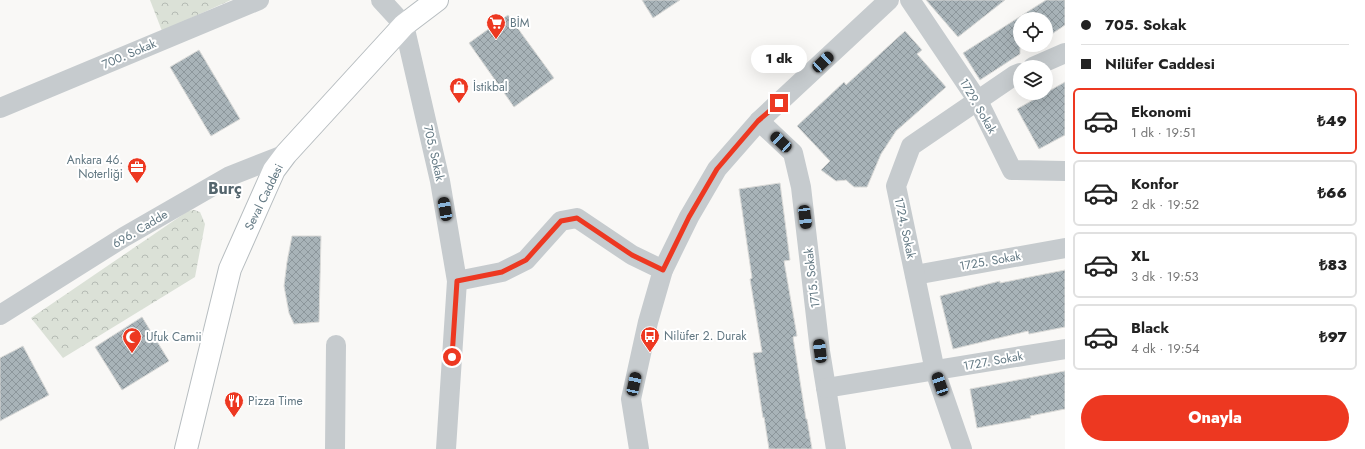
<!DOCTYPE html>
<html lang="tr">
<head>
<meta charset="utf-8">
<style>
  body { margin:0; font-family:Jost,sans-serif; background:#f6f6f6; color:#222; height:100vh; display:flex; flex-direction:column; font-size:15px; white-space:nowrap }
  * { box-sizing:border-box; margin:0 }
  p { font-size:13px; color:#767676 }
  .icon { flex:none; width:22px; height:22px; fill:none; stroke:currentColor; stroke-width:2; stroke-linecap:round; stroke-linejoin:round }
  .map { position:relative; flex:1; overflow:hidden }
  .sheet { display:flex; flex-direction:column; background:#fff; width:300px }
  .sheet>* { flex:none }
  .top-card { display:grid; align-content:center; height:88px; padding:0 16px; background:#fff }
  .controls { position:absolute; left:1013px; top:12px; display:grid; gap:8px }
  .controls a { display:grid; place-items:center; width:40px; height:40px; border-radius:50%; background:#fff; box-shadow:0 4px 16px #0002; font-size:20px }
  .end { position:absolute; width:18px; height:18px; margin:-9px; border:5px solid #ed3821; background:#fff; box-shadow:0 0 0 2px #fff }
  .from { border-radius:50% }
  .bubble { position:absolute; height:28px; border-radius:14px; background:#fff; box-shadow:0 4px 16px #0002; font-size:13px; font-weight:800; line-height:28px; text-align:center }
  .car { position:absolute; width:12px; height:24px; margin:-12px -6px; border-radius:5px; box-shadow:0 0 3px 1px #0007; background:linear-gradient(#222 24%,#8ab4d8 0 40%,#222 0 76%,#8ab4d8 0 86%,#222 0) }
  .top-card b { display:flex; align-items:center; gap:14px; height:38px; font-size:15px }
  .top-card b+b { border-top:1px solid #e0e0e0 }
  .top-card i { width:10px; height:10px; background:#222 }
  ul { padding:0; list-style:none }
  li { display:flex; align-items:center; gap:12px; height:66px; margin:0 8px 6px; padding:0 8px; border:2px solid #e0e0e0; border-radius:6px }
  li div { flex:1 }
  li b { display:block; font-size:15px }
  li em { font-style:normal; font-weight:800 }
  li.selected { border-color:#ed3821 }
  li>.icon { width:36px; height:36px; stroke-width:1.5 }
  .button { display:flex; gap:8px; margin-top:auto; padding:8px 16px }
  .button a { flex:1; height:46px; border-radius:24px; background:#ed3821; color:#fff; font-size:16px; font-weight:800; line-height:46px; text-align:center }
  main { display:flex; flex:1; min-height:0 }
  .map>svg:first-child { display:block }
</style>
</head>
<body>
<main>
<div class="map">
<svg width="1065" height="449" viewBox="0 0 1065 449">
  <defs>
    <pattern id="park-crowns" width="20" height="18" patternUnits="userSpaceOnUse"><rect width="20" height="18" fill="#dbe1d7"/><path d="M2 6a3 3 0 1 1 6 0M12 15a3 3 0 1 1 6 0" fill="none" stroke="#b5bbb4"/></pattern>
    <pattern id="building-cross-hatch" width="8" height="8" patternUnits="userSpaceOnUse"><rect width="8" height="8" fill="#a8b3b8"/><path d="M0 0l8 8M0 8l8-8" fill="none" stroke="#8c969b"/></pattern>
  </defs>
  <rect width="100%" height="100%" fill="#f9f8f6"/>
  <!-- park -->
  <g fill="url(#park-crowns)">
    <polygon points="150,0 231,0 162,31"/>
    <polygon points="194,210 200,212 205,224 195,277 63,358 31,318 188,211"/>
  </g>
  <!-- building -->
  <g fill="url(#building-cross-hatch)" stroke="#dadad8">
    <polygon points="642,0 680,0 653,18"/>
    <polygon points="926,0 1005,0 958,37"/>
    <polygon points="1046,0 1065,0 1065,25 1046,38 1046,19 1020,19 1020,54 980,80 963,53"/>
    <polygon points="508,15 554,78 514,107 469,43"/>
    <polygon points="905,31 922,50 917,54 946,87 896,131 881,154 867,187 854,187 846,180 836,181 821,170 830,161 797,126 844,82 846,85"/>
    <polygon points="199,50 240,119 211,136 170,67"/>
    <polygon points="1065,82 1065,135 1039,149 1017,109"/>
    <polygon points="780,183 790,260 784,261 797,336 793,337 806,419 807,419 812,449 769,449 764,417 763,418 753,353 762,352 750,279 752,278 739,189"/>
    <polygon points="292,236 321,236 319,322 294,324 289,313 284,286 287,262"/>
    <polygon points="1065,270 1065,327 1029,334 1028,331 953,349 940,296 1000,281 1000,283"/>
    <polygon points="142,317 169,361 122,390 95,347"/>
    <polygon points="23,346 49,395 0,421 0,358"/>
    <polygon points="1065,371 1065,409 1030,416 1031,418 977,428 970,389"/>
  </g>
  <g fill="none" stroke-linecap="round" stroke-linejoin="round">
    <!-- major casing -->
    <g stroke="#b7bdc0" stroke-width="24">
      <polyline id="major" points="186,449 230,269 274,170 286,154 404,25 437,0"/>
    </g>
    <!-- minor -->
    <g stroke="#c6cbce" stroke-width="20">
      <polyline points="381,0 404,25 440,181 457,281 446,449"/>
      <polyline points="910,0 978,101 1012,170 1065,171"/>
      <polyline points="1033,67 1065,53"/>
      <polyline points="0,108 259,0"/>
      <polyline points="759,121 793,153 801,187 820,351 836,449"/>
      <polyline points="915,275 1065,248"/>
      <polyline points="457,281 502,272 526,260 561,221 577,218 632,255 663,270"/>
      <polyline points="0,315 124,237 230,176 286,154"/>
      <polyline points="826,388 1065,349"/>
      <polyline points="335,449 336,345"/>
      <polyline points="639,449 631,399 648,322 663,270 689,217 717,169 759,121 889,0"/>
      <polyline points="962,449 935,371 896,186 911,146 1015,75 1020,73"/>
    </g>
    <!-- major -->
    <use href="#major" stroke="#fff" stroke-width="22"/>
  </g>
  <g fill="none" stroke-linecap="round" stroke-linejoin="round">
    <!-- route -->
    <polyline stroke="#ed3821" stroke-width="5" points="452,357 457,281 502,272 526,260 561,221 577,218 632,255 663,270 689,217 717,169 758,121 779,103"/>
  </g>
  <!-- icons -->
  <defs>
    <g id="supermarket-pin" transform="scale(1)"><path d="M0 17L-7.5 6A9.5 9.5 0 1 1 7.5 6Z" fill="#ed3821" stroke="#fff"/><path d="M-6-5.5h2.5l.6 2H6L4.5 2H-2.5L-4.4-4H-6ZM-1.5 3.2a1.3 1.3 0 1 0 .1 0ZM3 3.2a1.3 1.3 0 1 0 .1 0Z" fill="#fff"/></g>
    <g id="shop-pin" transform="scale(1)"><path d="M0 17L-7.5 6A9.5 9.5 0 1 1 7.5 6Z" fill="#ed3821" stroke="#fff"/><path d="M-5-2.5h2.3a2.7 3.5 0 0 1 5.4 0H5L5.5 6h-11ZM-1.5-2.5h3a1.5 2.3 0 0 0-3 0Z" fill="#fff"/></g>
    <g id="office-pin" transform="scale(1)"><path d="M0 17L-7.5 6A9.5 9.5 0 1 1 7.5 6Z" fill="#ed3821" stroke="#fff"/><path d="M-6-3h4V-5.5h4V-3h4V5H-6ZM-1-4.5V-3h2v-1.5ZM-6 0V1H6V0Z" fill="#fff"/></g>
    <g id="bus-pin" transform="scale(1)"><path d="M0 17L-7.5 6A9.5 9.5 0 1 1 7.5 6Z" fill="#ed3821" stroke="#fff"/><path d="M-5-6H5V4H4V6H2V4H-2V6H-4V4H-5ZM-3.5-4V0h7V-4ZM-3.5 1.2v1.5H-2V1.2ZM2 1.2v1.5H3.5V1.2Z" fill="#fff"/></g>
    <g id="mosque-pin" transform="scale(1)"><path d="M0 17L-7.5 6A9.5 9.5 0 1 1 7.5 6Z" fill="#ed3821" stroke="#fff"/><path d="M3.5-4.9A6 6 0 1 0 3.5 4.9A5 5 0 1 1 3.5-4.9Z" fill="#fff"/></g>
    <g id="restaurant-pin" transform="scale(1)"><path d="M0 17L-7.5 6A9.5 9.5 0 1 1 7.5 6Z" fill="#ed3821" stroke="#fff"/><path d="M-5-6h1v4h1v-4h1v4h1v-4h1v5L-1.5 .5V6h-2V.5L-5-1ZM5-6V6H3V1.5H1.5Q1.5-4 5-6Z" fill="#fff"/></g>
  </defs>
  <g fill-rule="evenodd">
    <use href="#supermarket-pin" x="496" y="23"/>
    <use href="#shop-pin" x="459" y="87"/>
    <use href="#office-pin" x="137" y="167"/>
    <use href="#bus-pin" x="650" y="336"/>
    <use href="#mosque-pin" x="132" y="337"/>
    <use href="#restaurant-pin" x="234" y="401"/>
  </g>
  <g text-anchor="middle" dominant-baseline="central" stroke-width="4" stroke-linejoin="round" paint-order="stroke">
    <!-- poi labels -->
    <g font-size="12" fill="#627883" stroke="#fff" text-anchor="start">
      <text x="510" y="23">BİM</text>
      <text x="473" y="87">İstikbal</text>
      <text x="123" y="160" text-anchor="end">Ankara 46.<tspan x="123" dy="14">Noterliği</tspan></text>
      <text x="664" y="336">Nilüfer 2. Durak</text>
      <text x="146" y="337">Ufuk Camii</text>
      <text x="248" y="401">Pizza Time</text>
    </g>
    <!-- street labels -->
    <g font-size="12" fill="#627883" stroke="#fff">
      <text transform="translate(129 54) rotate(-23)">700. Sokak</text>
      <text transform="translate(978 106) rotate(60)">1729. Sokak</text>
      <text transform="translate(434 153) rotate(77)">705. Sokak</text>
      <text transform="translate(264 197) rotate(-64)">Seval Caddesi</text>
      <text transform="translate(905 228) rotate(78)">1724. Sokak</text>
      <text transform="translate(140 229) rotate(-31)">696. Cadde</text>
      <text transform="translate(990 261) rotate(-10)">1725. Sokak</text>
      <text transform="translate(812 278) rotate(-97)">1715. Sokak</text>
      <text transform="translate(993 361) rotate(-10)">1727. Sokak</text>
    </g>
    <!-- district labels -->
    <g font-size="16" font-weight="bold" fill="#54656d" stroke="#fff">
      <text x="225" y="188">Burç</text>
    </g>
  </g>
</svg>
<div class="controls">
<a><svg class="icon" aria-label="locate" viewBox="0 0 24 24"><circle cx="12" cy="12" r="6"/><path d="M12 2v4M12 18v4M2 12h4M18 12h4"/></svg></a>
<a><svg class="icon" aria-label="layers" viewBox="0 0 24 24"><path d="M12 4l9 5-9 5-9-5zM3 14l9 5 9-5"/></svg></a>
</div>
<i class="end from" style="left:452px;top:357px"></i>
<i class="end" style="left:779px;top:103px"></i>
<div class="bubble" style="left:751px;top:45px;width:56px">1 dk</div>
<i class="car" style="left:823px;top:62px;rotate:47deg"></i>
<i class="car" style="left:781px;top:142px;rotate:313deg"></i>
<i class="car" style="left:445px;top:209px;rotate:350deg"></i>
<i class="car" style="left:805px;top:217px;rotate:173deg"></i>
<i class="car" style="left:820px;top:351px;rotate:353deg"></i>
<i class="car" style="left:634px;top:384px;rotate:12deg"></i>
<i class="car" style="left:940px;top:384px;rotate:341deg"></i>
</div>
<section class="sheet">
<div class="top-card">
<b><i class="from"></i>705. Sokak</b>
<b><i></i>Nilüfer Caddesi</b>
</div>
<ul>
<li class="selected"><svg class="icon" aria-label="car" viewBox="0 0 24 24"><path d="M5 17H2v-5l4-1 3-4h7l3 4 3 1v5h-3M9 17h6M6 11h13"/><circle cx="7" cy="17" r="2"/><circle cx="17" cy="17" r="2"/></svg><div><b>Ekonomi</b><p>1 dk · 19:51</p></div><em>₺49</em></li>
<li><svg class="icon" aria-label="car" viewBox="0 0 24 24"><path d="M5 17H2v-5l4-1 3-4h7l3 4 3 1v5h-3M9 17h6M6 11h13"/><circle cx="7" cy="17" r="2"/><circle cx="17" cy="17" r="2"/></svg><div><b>Konfor</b><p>2 dk · 19:52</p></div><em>₺66</em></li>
<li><svg class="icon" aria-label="car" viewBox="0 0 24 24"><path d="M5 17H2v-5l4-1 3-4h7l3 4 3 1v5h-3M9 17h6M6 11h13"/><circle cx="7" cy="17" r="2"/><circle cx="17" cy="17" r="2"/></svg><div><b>XL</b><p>3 dk · 19:53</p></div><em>₺83</em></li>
<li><svg class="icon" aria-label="car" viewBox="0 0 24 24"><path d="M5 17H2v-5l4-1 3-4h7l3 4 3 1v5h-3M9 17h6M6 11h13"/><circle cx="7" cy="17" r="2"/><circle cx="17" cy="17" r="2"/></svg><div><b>Black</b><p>4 dk · 19:54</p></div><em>₺97</em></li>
</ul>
<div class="button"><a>Onayla</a></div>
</section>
</main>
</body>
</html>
